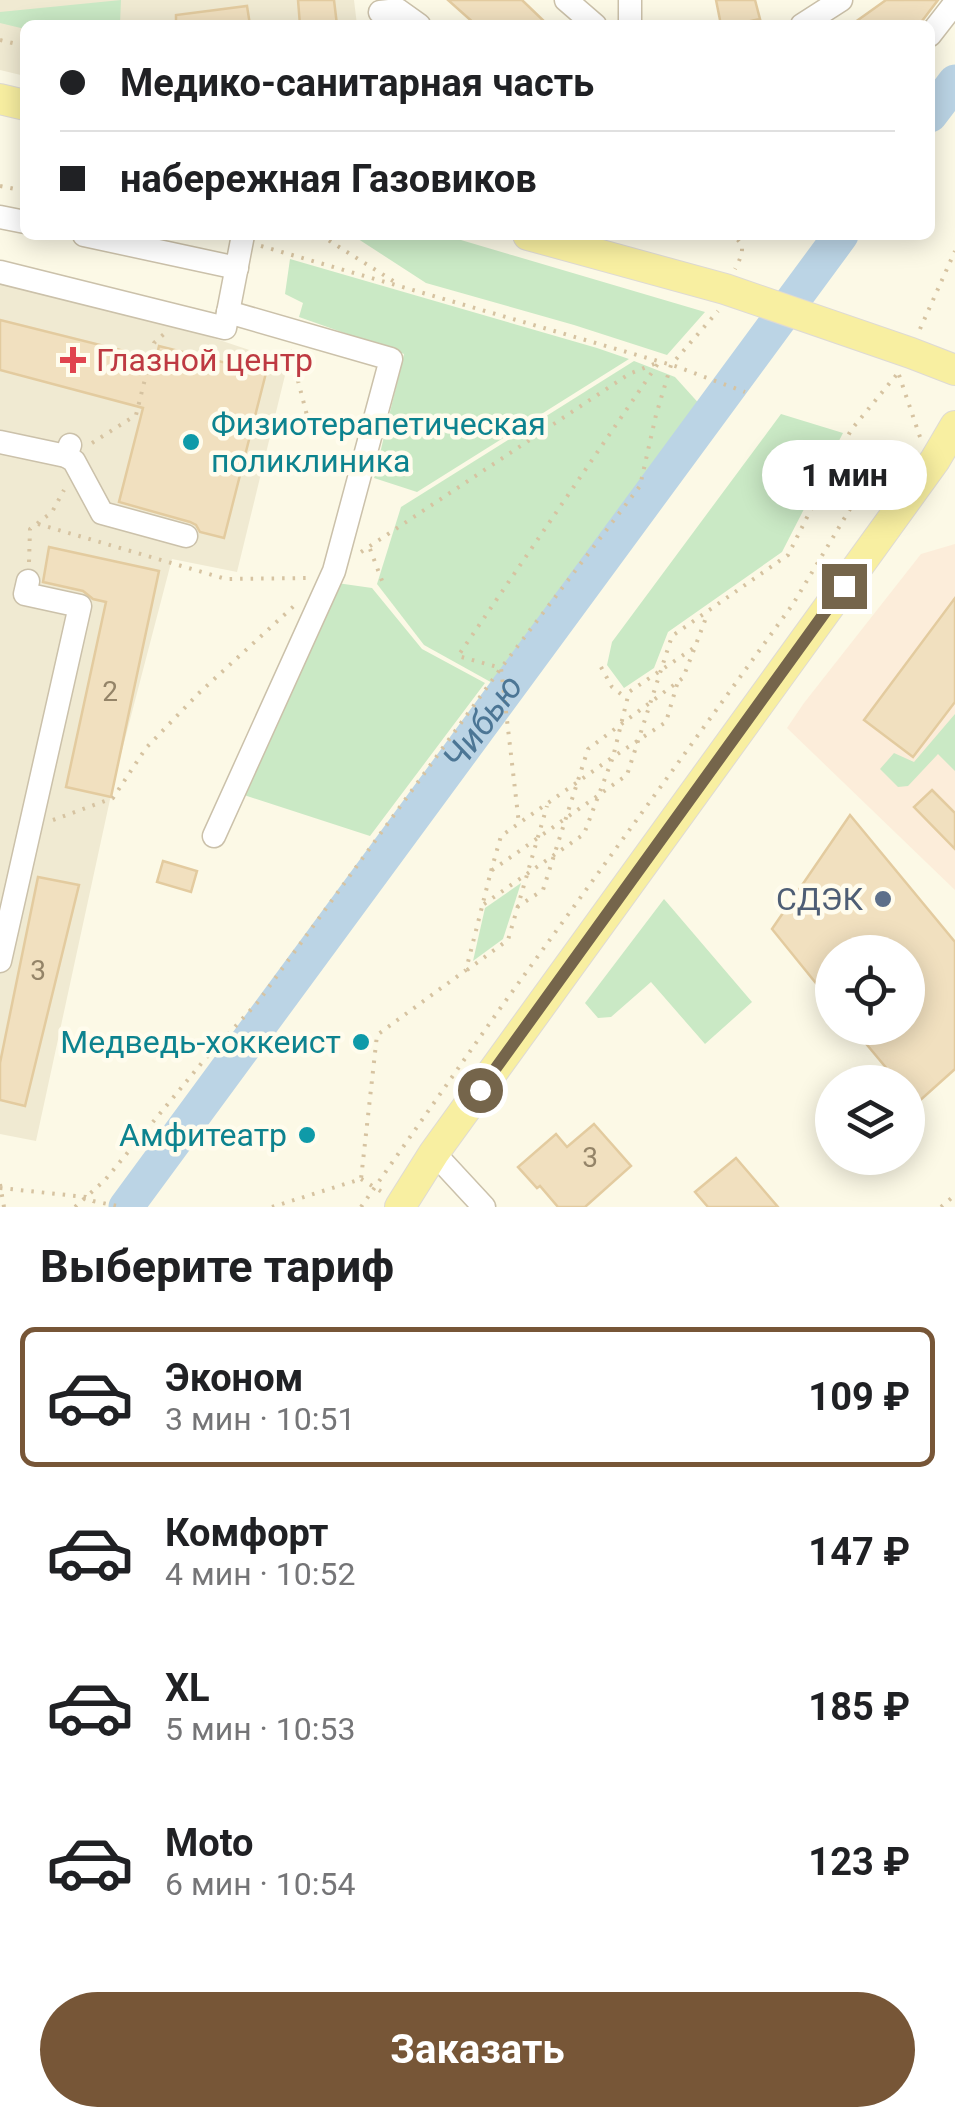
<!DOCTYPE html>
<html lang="ru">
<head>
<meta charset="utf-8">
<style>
  body { margin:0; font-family:Roboto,sans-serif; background:#f6f6f6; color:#202124; height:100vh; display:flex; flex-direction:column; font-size:38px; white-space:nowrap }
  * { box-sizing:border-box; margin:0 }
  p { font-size:32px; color:#757577 }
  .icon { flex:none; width:55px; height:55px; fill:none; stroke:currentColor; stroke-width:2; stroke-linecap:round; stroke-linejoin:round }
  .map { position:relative; height:1207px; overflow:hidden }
  .details { display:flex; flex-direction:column; background:#fff; flex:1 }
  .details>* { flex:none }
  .top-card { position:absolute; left:20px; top:20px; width:915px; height:220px; border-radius:15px; box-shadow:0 5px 25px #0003; display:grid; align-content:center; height:220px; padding:0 40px; background:#fff }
  .fabs { position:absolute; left:815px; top:935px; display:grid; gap:20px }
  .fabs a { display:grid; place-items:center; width:110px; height:110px; border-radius:50%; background:#fff; box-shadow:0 5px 25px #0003; font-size:50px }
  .end { position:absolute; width:45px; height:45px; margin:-22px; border:12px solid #75654b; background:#fff; box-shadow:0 0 0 5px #fff }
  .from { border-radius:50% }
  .bubble { position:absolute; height:70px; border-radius:35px; background:#fff; box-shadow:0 5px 25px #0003; font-size:32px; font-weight:700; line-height:70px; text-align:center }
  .top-card b { display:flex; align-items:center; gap:35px; height:95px; font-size:38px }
  .top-card b+b { border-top:2px solid #e0e0e0 }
  .top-card i { width:25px; height:25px; background:#202124 }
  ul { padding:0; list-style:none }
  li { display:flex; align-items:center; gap:30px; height:140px; margin:0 20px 15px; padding:0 20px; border:5px solid transparent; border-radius:15px }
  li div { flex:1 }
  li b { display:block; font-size:38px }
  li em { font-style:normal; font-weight:700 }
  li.active { border-color:#775637 }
  li>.icon { width:90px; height:90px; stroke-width:1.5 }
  h2 { padding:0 40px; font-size:45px; line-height:120px }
  .primary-button { display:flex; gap:20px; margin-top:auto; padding:20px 40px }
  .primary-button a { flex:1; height:115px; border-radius:60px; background:#775637; color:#fff; font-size:40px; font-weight:700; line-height:115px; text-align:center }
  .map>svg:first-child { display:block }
</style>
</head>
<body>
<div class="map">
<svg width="955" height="1207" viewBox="0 0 955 1207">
  <rect width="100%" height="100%" fill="#fcf9e6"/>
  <!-- residential -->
  <g fill="#f0ead2">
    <polygon points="0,0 354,0 357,25 25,25 25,76 0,70"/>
    <polygon points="0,269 19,273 288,363 237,572 172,559 114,781 36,1141 0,1134"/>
  </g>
  <!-- commercial -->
  <polygon fill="#fcedda" points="955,544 955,890 787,728 804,703 921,554"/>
  <!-- green -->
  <g fill="#cae9c5">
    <polygon points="121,0 120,24 25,25 25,29 0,23 0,12"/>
    <polygon points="352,235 444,235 705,312 667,355 574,325 426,283"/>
    <polygon points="290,259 597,348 629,359 417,492 374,478 404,354 299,317 303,303 285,294"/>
    <polygon points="634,361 675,377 703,408 554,611 496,685 424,645 377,584 401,507"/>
    <polygon points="781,414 843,433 782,552 668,632 654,668 624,688 607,665 612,642"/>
    <polygon points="337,583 372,588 422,649 485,683 370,836 241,794"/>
    <polygon points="955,714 955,771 938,754 908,786 898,787 880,769 894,753 914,762"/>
    <polygon points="521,883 503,939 473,961 485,908"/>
    <polygon points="664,899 752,1002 705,1044 651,982 611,1017 598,1018 585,1003"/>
  </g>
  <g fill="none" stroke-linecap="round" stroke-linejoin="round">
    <!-- river -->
    <g stroke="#bbd4e5" stroke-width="35">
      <polyline points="930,115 955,82"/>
      <path id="s1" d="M126 1207 841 235"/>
    </g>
  </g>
  <!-- building -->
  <g fill="#f1e0bf" stroke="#e3cb9f" stroke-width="2.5">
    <polygon points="298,0 334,0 337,25 300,25"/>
    <polygon points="448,0 522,0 548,25 476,25"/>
    <polygon points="716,0 755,0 760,19 732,25 721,25"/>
    <polygon points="886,0 938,0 919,25 851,25"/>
    <polygon points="247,6 250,25 176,25 176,15"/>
    <polygon points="0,320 156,359 159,346 266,373 224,538 200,532 196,525 190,522 119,502 143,408 0,370"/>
    <polygon points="49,547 159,571 111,797 66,787 106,602 93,599 83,591 43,582"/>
    <polygon points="955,598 955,702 913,757 864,720"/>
    <polygon points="932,790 955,813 955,849 914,807"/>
    <polygon points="850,815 955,942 955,1069 916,1104 908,1094 908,1082 898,1082 853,1028 908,1028 908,952 832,952 832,1003 772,929"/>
    <polygon points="163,861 197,871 191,892 157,882"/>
    <polygon points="38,877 79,885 25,1106 0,1100 0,1063"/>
    <polygon points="594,1124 631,1166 585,1207 558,1207 540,1186 537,1188 518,1167 556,1134 567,1147"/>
    <polygon points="736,1158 778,1207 708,1207 695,1192"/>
  </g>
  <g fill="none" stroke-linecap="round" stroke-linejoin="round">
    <!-- minor casing -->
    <g stroke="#cbc1aa" stroke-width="25">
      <g id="minor">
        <polyline points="566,0 595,25"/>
        <polyline points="630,0 630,25"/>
        <polyline points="380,12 398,10 419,25"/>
        <polyline points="802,25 841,0"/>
        <polyline points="930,35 955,3"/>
        <polyline points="0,217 25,222"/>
        <polyline points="84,235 237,268"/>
        <polyline points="0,272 225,328 243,235"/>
        <polyline points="0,442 66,456 70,445"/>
        <polyline points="66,456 74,461 102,513 186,536"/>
        <polyline points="214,836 334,571 391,359 228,312"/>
        <polyline points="0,961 80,606 25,594 28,581"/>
        <polyline points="434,1153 484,1207"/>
      </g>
    </g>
    <!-- major casing -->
    <g stroke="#dedad4" stroke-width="32">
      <g id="major">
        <polyline points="0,99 25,105"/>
        <polyline points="528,235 725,289 911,353 955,370"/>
        <polyline points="400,1207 434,1153 935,460 955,426"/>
      </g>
    </g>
    <!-- path -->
    <g stroke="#d6c3a1" stroke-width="4" stroke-dasharray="2.5 8" stroke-linecap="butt">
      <polyline points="0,40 25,46"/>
      <polyline points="0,186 25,191"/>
      <polyline points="320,235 398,284"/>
      <path d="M728 235C748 241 743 254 735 269"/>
      <polyline points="261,246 675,366 745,392"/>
      <polyline points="920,329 955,251"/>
      <polyline points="290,350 309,423 346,438"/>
      <polyline points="899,375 920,437"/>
      <polyline points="92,443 136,415 154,343 164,334"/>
      <polyline points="38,524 226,579 310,578"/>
      <polyline points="370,549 384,586"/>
      <polyline points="361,552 629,374 659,362 458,656 501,668 519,824"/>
      <polyline points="29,562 30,529 52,512 64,490"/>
      <polyline points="601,667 612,687 626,698"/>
      <polyline points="53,820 113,798 146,748 199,693 295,605"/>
      <polyline points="491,871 501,836 613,757 629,692 695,647 707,615"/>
      <polyline points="484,904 584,834 613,757 666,722 678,681"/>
      <polyline points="517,907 543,890 588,749 683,678 695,647"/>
      <polyline points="467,970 508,940 547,806"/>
      <polyline points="361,1179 382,1192"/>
      <polyline points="0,1184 4,1207"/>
      <polyline points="0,1188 86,1197 93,1201 122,1207"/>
      <polyline points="75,1207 105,1180 205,1059 258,1002 501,668 640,486 656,415 671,365 718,311"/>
      <polyline points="272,1207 361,1179 377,1035 466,970 491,871 627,775 672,636 788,555 851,430 898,373"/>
      <polyline points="361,1207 499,1010 793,604 889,444"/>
      <polyline points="941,1207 955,1195"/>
    </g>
    <!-- minor -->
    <use href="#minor" stroke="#fff" stroke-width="22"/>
    <!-- major -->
    <use href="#major" stroke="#f8efa1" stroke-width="30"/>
  </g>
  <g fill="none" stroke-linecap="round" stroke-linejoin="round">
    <!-- route -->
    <polyline stroke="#75654b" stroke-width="12" points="480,1090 844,586"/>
  </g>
  <!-- markers -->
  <path fill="#e0444e" stroke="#fffced" stroke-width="4" d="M68 345h10v10h10v10h-10v10h-10v-10h-10v-10h10z"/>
  <g fill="#0f9aa8" stroke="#fffced" stroke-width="4">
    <circle cx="191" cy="442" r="10"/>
    <circle cx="361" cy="1042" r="10"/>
    <circle cx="307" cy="1135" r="10"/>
  </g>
  <circle fill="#5c6f8a" stroke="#fffced" stroke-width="4" cx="883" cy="899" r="10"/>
  <g text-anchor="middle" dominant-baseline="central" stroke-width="9" stroke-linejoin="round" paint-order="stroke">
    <!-- number labels -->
    <g font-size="28" fill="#948468">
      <text x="110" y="691">2</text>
      <text x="38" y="970">3</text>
      <text x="590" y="1157">3</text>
    </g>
    <!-- health labels -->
    <g font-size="32" fill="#be3a42" stroke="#fffced" text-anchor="start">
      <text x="96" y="360">Глазной центр</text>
    </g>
    <!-- culture labels -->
    <g font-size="32" fill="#0d838f" stroke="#fffced" text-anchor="end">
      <text x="211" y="424" text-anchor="start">Физиотерапетическая<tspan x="211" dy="37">поликлиника</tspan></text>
      <text x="341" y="1042">Медведь-хоккеист</text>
      <text x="287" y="1135">Амфитеатр</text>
    </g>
    <!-- service labels -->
    <g font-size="32" fill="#4e5e75" stroke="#fffced" text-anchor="end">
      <text x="863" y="899">СДЭК</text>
    </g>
    <!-- water labels -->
    <g font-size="35" font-style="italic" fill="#4c7695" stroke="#fffced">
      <text stroke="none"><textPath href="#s1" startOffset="602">Чибью</textPath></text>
    </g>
  </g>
</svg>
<div class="fabs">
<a><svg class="icon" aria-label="locate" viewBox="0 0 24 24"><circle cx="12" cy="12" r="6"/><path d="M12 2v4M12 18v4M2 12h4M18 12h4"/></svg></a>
<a><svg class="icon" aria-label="layers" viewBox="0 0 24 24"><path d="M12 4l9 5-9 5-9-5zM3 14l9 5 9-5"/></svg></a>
</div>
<i class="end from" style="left:480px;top:1090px"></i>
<i class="end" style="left:844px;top:586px"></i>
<div class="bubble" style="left:762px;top:440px;width:165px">1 мин</div>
<div class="top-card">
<b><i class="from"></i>Медико-санитарная часть</b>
<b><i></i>набережная Газовиков</b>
</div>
</div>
<section class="details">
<h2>Выберите тариф</h2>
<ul>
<li class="active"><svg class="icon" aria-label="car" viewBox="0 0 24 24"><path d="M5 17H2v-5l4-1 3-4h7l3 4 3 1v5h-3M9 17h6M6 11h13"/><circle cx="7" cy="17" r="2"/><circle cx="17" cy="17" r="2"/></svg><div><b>Эконом</b><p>3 мин · 10:51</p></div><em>109 ₽</em></li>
<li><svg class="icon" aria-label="car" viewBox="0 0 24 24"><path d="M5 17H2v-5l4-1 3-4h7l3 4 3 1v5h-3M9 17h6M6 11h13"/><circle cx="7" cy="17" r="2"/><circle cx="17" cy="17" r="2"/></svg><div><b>Комфорт</b><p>4 мин · 10:52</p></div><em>147 ₽</em></li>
<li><svg class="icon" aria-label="car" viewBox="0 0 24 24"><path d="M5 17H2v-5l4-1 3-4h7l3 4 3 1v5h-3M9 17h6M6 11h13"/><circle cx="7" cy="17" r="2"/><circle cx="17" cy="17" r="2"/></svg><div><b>XL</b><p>5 мин · 10:53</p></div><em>185 ₽</em></li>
<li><svg class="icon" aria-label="car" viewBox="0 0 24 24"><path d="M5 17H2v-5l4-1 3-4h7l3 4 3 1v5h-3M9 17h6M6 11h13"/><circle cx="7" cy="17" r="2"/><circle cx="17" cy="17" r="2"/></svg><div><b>Moto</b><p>6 мин · 10:54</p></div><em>123 ₽</em></li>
</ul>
<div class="primary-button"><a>Заказать</a></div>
</section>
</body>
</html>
